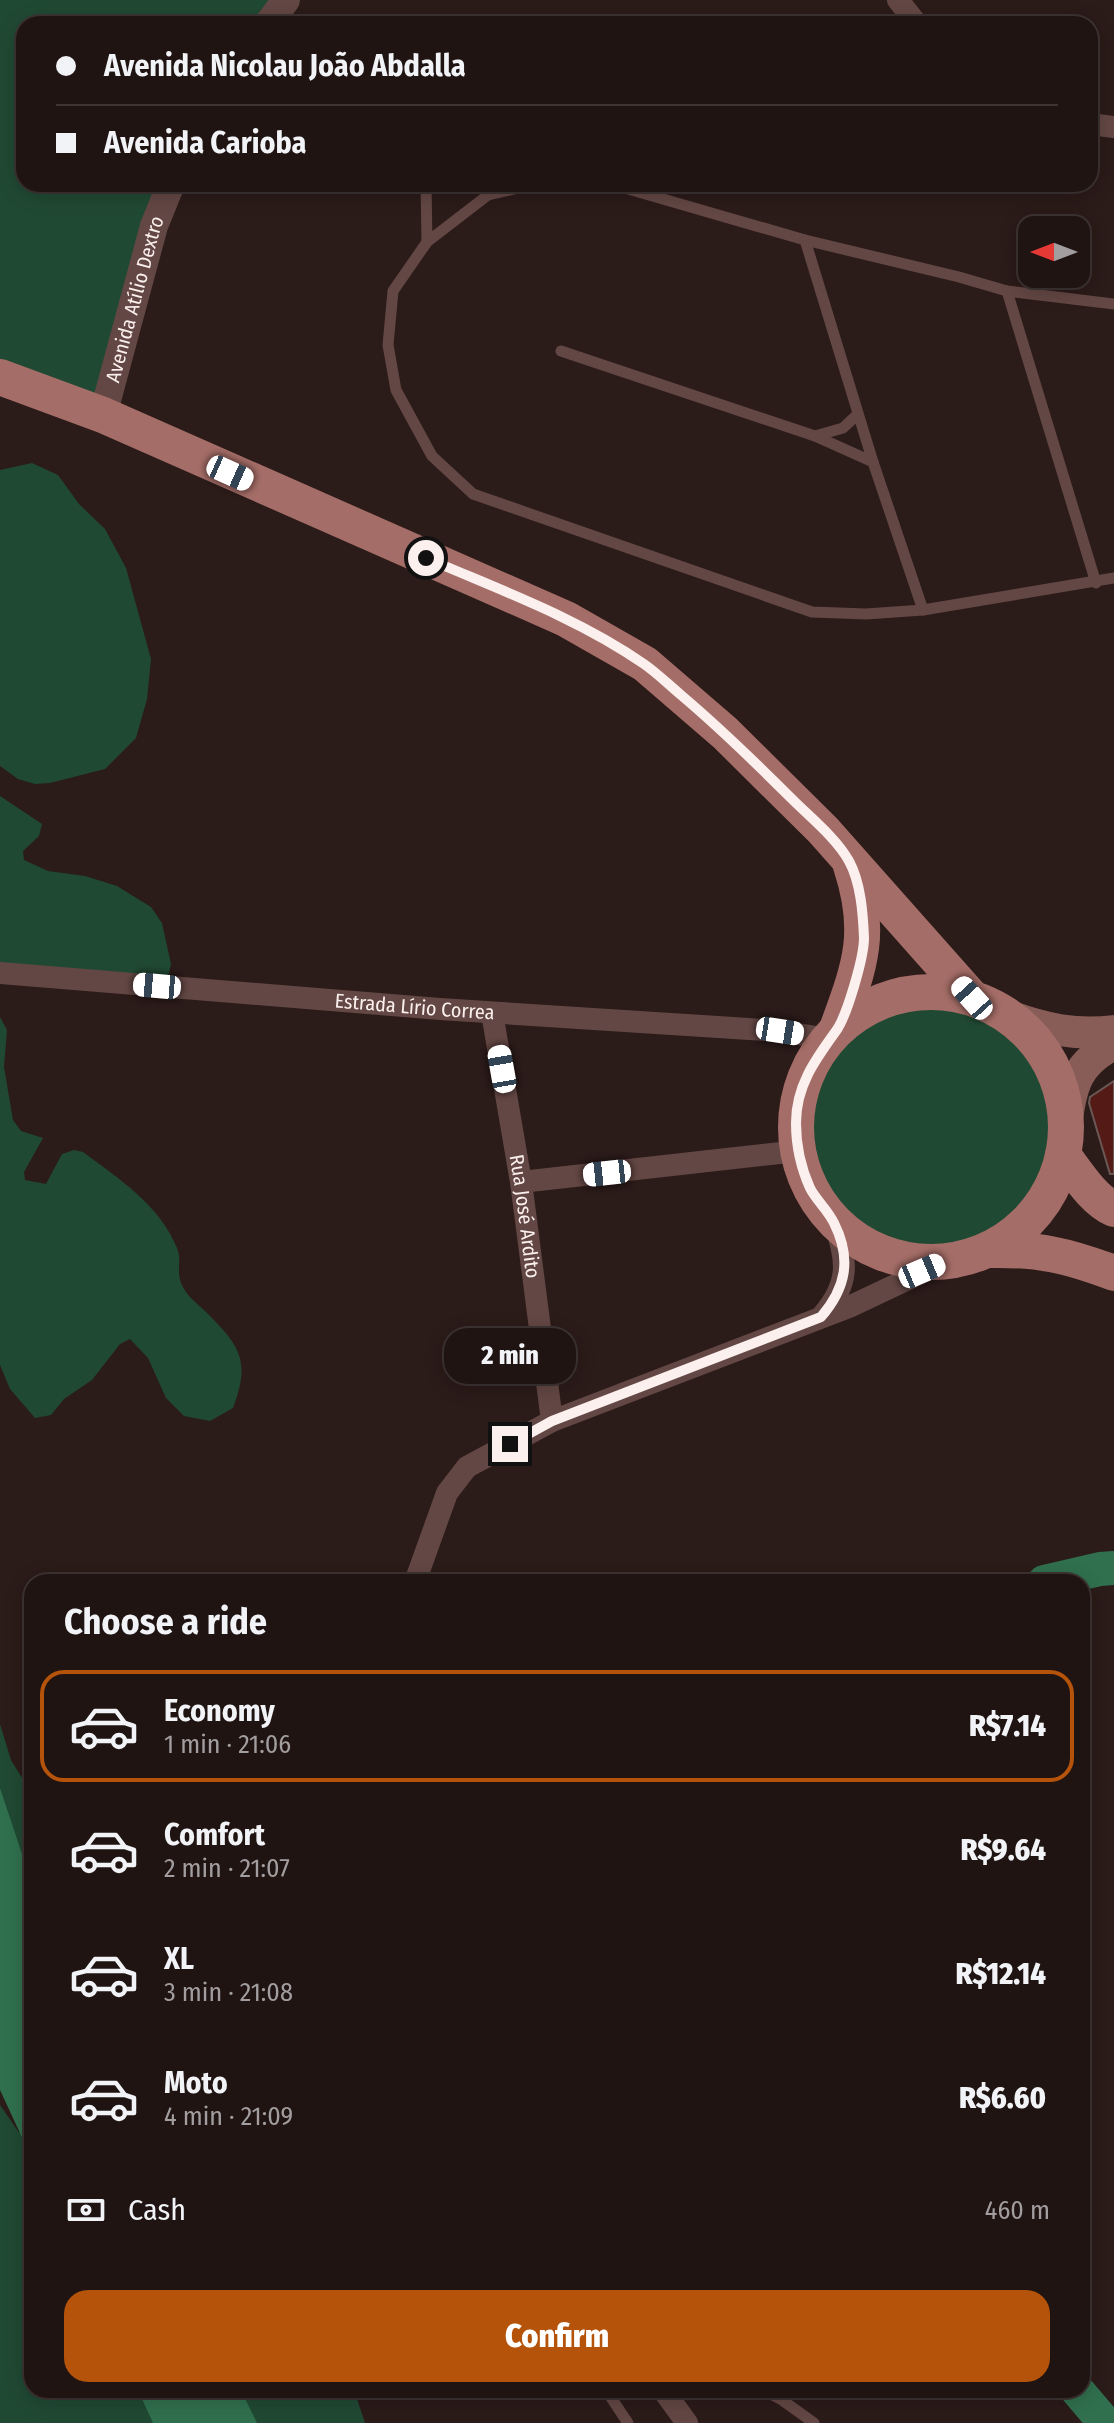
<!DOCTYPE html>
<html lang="en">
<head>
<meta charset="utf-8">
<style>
  body { margin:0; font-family:"Fira Sans Condensed",sans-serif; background:#281d1c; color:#f1f3f6; height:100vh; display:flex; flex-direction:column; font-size:30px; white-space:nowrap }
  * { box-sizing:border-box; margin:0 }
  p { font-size:26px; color:#a29ea0 }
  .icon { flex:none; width:44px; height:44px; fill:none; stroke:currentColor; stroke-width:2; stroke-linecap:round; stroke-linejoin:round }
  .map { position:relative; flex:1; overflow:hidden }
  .drawer { position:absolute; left:24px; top:1574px; width:1066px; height:824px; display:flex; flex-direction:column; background:#201413; border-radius:24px; box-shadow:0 4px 20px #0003,0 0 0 2px #3d3333 }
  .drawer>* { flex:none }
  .top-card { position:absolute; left:16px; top:16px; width:1082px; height:176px; border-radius:24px; box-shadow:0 4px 20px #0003,0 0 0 2px #3d3333; display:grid; align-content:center; height:176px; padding:0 40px; background:#201413 }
  .needle { width:52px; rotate:270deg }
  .fabs { position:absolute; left:1018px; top:216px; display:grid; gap:16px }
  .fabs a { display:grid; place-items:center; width:72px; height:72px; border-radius:16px; background:#201413; box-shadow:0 4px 20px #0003,0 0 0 2px #3d3333; font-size:40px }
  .end { position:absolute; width:36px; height:36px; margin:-18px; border:10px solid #fbf0ee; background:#111; box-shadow:0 0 0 4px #111 }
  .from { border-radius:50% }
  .bubble { position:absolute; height:56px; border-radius:24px; background:#201413; box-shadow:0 4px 20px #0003,0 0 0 2px #3d3333; font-size:26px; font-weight:800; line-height:56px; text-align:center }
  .car { position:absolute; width:24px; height:48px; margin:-24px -12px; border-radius:10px; box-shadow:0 0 6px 2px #0007; background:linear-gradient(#fff 24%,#345 0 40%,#fff 0 76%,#345 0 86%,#fff 0) }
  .top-card b { display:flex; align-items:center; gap:28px; height:76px; font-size:30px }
  .top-card b+b { border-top:2px solid #3d3333 }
  .top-card i { width:20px; height:20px; background:#f1f3f6 }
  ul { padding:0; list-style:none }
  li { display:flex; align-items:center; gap:24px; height:112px; margin:0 16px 12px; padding:0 24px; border:4px solid transparent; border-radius:24px }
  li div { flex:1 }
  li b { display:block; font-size:30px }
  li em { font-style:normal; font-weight:800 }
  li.selected { border-color:#b45309 }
  li>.icon { width:72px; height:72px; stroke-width:1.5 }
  h2 { padding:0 40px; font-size:36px; line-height:96px }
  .pay { display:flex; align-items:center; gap:20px; height:88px; padding:0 40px; font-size:30px }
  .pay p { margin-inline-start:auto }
  .action { display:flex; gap:16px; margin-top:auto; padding:16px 40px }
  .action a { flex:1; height:92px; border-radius:24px; background:#b45309; color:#fff; font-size:32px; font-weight:800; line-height:92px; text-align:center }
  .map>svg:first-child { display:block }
</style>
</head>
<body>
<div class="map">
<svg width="1114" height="2423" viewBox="0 0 1114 2423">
  <rect width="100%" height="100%" fill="#2b1b19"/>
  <!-- green -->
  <g fill="#204933">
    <polygon points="0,0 286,0 268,24 24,24 24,184 167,184 95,401 0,370"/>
    <polygon points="32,463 58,475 79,504 105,529 126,568 151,659 147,699 136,738 105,769 50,783 35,784 18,779 0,766 0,470"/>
    <polygon points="0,796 42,824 39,836 23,851 24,860 48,871 85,876 117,886 151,907 162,923 171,964 167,982 0,974"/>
    <circle cx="931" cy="1127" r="118"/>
    <path d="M0 1017 7 1030 4 1067 13 1120 21 1131 43 1138 24 1172 25 1180 46 1184 62 1154 74 1150 83 1152C119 1179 159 1204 177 1248 183 1262 174 1272 184 1289 189 1298 198 1304 205 1311 240 1346 251 1360 233 1408L210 1421 184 1416 166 1398 148 1358 130 1339 120 1344 92 1380 64 1399 51 1415 35 1418 10 1389 0 1365Z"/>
    <polygon points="0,1724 11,1760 32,1794 32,1928 0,1878"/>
    <polygon points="0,2105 18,2131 32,2145 32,2390 155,2390 164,2423 0,2423"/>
    <polygon points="231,2390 354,2390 365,2423 242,2423"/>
  </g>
  <!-- water -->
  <g fill="#30704e">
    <polygon points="0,1788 32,1884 32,2159 0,2090"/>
    <polygon points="138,2390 241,2390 257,2423 153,2423"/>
  </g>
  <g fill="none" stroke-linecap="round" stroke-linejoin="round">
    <!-- river -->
    <g stroke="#30704e" stroke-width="34">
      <polyline points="1044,1582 1100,1569 1114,1568"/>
      <polyline points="1077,2390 1105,2423"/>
    </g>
  </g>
  <!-- building -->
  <polygon fill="#531a16" stroke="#6a5855" stroke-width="2" points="1114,1081 1114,1174 1110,1174 1089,1103 1090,1097"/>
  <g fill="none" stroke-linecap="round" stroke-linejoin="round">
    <!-- service -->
    <g stroke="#634744" stroke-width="11">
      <polyline points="426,184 427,242"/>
      <polyline points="536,184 488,195 427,242 393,291 388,345 396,390 432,456 473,494 812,612 866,614 923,610 1114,578"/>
      <polyline points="611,184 805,240 959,277 1007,291 1114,304"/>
      <polyline points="805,240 873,462 923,610"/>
      <polyline points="1007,291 1096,583"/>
      <polyline points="561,351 815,436 873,462"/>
      <polyline points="815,436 843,428 858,414"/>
      <polyline points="606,2390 628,2423"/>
      <polyline points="763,2390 782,2400 814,2423"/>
      <polyline points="670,2399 695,2390"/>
    </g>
    <!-- minor -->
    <g stroke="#634744" stroke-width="22">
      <polyline points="898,0 917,24"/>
      <polyline points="1090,124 1114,127"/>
      <path id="s1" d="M0 973 440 1009 780 1031 828 1039"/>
      <path id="s2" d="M492 1013 521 1182 552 1421"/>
      <polyline points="521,1182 798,1151"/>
      <path d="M822 1316C850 1284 848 1260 834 1222"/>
      <polyline points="415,1582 447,1493 467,1467 552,1421 849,1307 942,1263"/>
      <polyline points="663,2390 687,2423"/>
    </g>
    <!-- tertiary -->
    <g stroke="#634744" stroke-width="28">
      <polyline points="268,24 286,0"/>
      <path id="s3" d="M103 415 154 226 171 184"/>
    </g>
    <!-- secondary -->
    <g stroke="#885d57" stroke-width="32">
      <path d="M1009 1016C1044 1029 1077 1036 1114 1031"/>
      <path d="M1066 1124C1072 1085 1076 1063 1114 1044"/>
    </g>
    <!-- primary -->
    <g stroke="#a56d67" stroke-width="36">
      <polyline points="0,377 103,415 566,619 645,664 725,733 823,830 972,998"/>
      <circle cx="931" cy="1127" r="135"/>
      <path d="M837 1029C860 966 873 933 851 866"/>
      <path d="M1063 1155C1077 1173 1093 1200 1114 1209"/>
      <path d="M988 1250C1039 1249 1066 1255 1114 1273"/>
    </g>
  </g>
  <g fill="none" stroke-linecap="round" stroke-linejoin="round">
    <!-- route -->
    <path stroke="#fbf0ee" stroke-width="10" d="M426 558C500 590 578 618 644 664 657 673 669 685 681 695 720 728 756 763 792 799 811 818 836 838 849 861 861 883 863 914 864 938 864 957 847 1016 836 1031 815 1060 796 1086 796 1123 796 1145 801 1168 810 1188 816 1200 828 1210 834 1223 852 1259 846 1288 821 1317L552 1421 510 1444"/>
  </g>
  <g text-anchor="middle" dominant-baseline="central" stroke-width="7" stroke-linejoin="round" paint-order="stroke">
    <!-- street labels -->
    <g font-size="20" fill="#fbf0ee" stroke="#211210">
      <text stroke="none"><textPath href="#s3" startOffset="120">Avenida Atílio Dextro</textPath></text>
      <text stroke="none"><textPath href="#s1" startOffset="416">Estrada Lírio Correa</textPath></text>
      <text stroke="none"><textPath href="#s2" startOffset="206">Rua José Ardito</textPath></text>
    </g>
  </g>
</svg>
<div class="fabs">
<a><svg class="needle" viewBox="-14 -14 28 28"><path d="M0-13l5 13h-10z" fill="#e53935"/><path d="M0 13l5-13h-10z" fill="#a29ea0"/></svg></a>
</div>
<i class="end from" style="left:426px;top:558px"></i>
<i class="end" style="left:510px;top:1444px"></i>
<div class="bubble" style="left:444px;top:1328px;width:132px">2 min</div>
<i class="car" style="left:230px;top:473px;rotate:114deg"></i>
<i class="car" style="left:157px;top:986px;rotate:275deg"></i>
<i class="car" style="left:972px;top:998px;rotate:318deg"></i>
<i class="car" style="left:780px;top:1031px;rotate:99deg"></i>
<i class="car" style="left:502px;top:1069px;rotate:350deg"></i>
<i class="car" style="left:607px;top:1173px;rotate:264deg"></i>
<i class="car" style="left:922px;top:1271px;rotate:67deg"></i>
<div class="top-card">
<b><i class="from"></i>Avenida Nicolau João Abdalla</b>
<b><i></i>Avenida Carioba</b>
</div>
<section class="drawer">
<h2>Choose a ride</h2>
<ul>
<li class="selected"><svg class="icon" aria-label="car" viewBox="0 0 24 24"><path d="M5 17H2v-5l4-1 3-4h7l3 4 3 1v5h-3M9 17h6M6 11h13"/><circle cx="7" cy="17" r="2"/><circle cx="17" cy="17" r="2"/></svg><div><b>Economy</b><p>1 min · 21:06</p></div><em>R$7.14</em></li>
<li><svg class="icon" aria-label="car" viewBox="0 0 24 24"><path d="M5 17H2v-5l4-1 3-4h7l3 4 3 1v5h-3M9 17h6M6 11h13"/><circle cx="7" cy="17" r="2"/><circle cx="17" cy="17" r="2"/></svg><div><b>Comfort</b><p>2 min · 21:07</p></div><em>R$9.64</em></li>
<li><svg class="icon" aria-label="car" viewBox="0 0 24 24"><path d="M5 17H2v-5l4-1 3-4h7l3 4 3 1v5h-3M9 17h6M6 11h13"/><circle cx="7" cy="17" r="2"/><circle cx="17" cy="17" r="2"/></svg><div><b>XL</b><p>3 min · 21:08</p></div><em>R$12.14</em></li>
<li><svg class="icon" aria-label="car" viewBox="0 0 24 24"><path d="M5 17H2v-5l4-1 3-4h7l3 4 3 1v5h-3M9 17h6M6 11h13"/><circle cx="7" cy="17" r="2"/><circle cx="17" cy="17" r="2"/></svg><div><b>Moto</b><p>4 min · 21:09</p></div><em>R$6.60</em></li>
</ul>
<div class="pay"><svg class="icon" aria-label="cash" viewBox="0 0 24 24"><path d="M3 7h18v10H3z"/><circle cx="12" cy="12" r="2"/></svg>Cash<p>460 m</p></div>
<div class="action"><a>Confirm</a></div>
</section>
</div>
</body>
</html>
